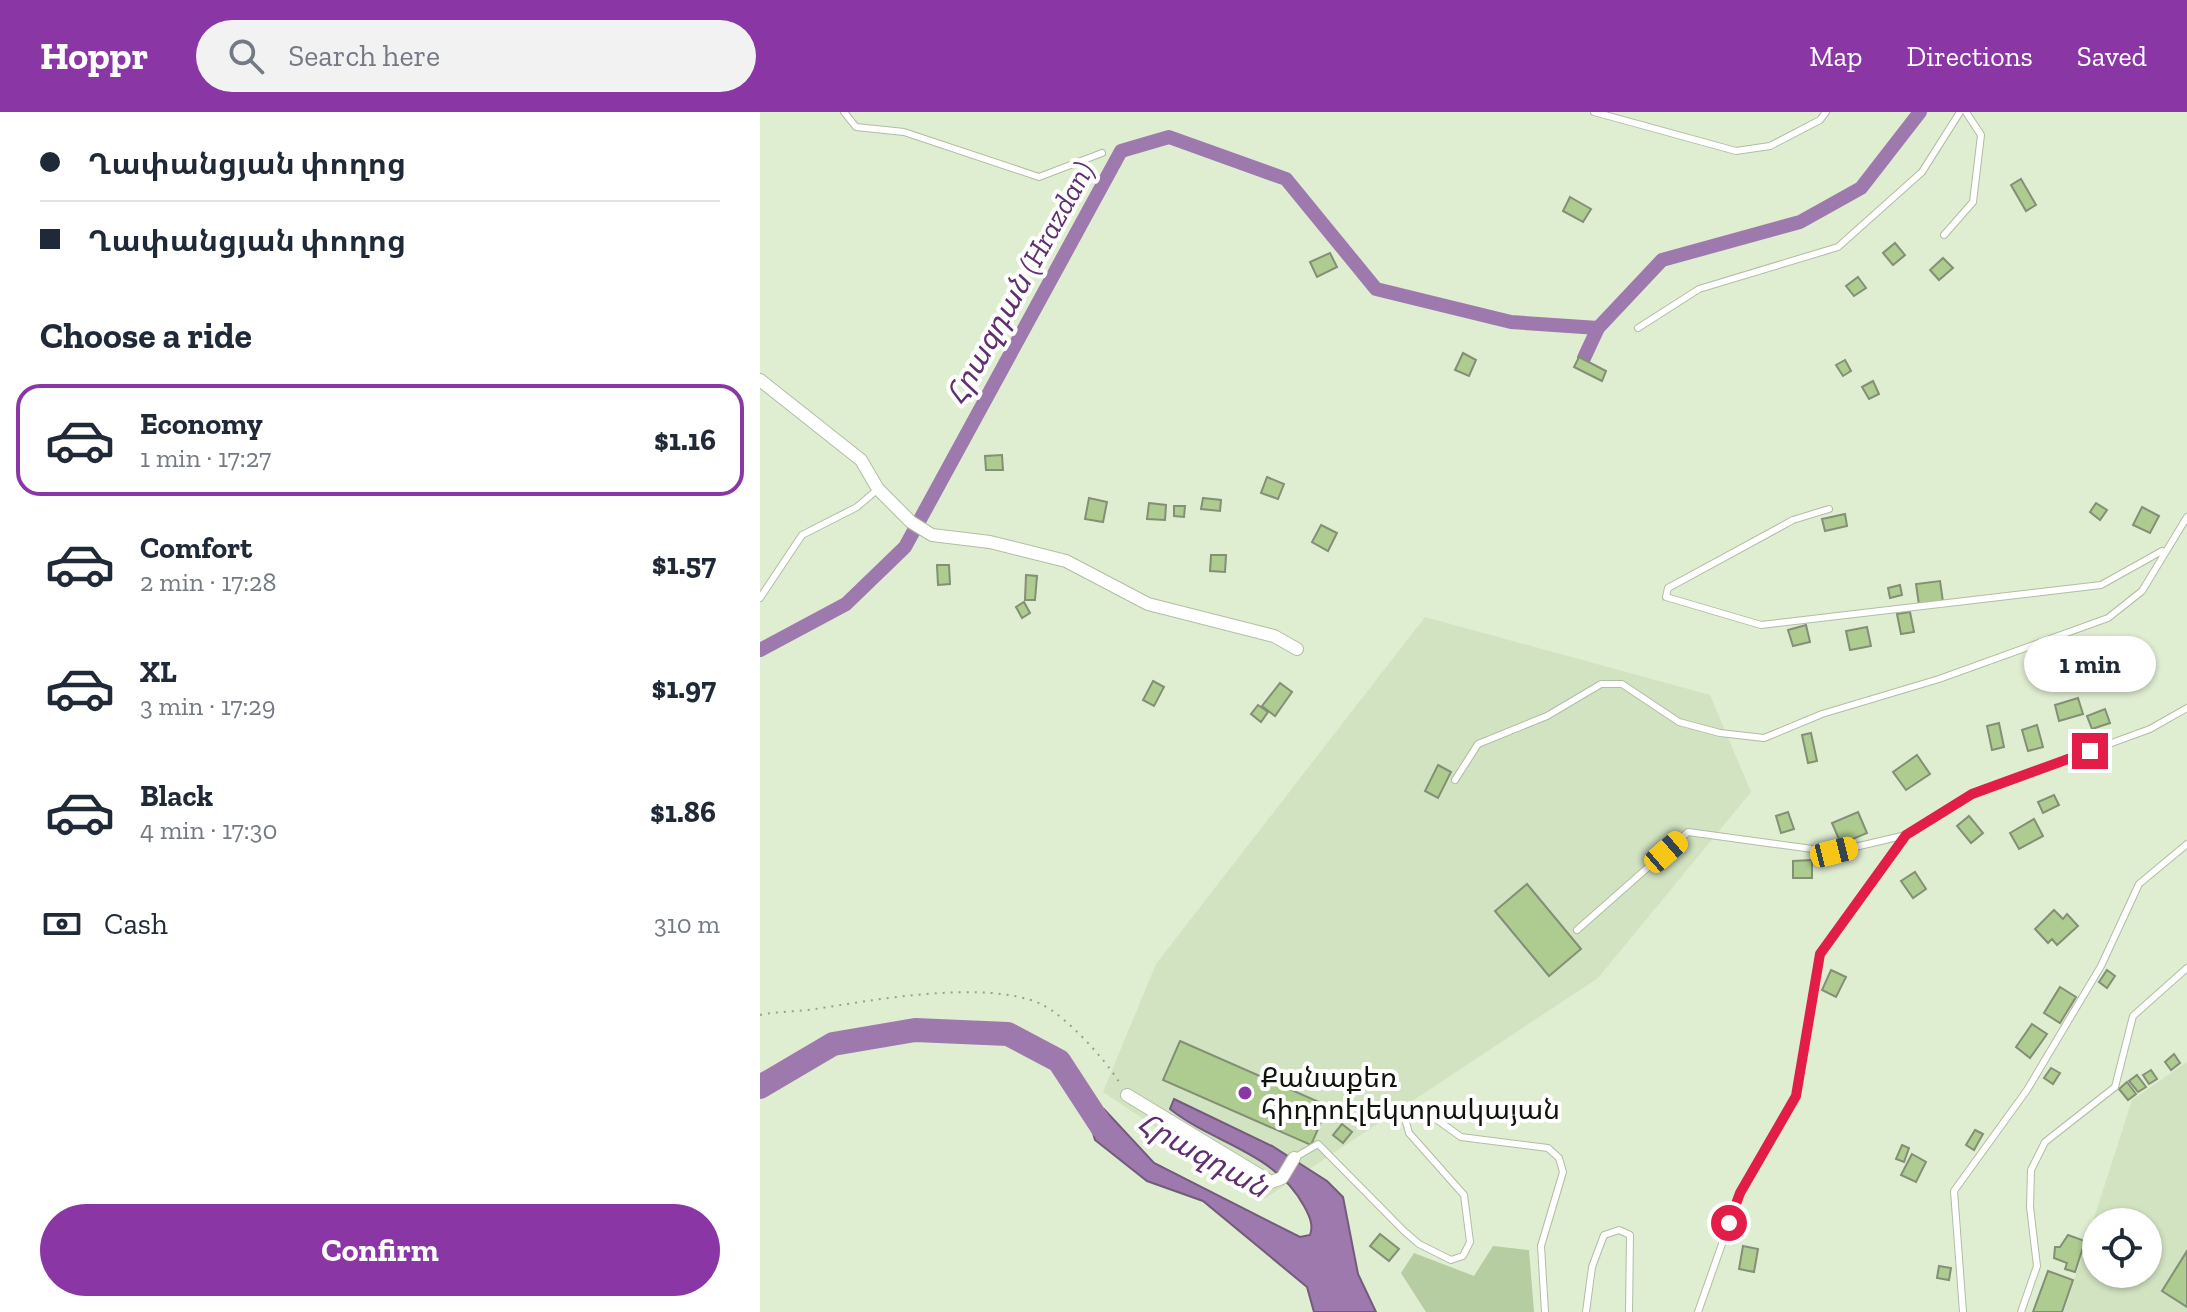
<!DOCTYPE html>
<html lang="en">
<head>
<meta charset="utf-8">
<style>
  body { margin:0; font-family:"Zilla Slab","Noto Sans Armenian",serif; background:#f2f2f3; color:#1f2937; height:100vh; display:flex; flex-direction:column; font-size:30px; white-space:nowrap }
  * { box-sizing:border-box; margin:0 }
  p { font-size:26px; color:#747a83 }
  .icon { flex:none; width:44px; height:44px; fill:none; stroke:currentColor; stroke-width:2; stroke-linecap:round; stroke-linejoin:round }
  .map { position:relative; flex:1; overflow:hidden }
  .panel { display:flex; flex-direction:column; background:#fff; width:760px }
  .panel>* { flex:none }
  .top-card { display:grid; align-content:center; height:176px; padding:0 40px; background:#fff }
  .controls { position:absolute; left:1322px; top:1096px; display:grid; gap:16px }
  .controls a { display:grid; place-items:center; width:80px; height:80px; border-radius:50%; background:#fff; box-shadow:0 2px 6px #0004; font-size:40px }
  .end { position:absolute; width:36px; height:36px; margin:-18px; border:10px solid #e11d48; background:#fff; box-shadow:0 0 0 4px #fff }
  .from { border-radius:50% }
  .bubble { position:absolute; height:56px; border-radius:28px; background:#fff; box-shadow:0 2px 6px #0004; font-size:26px; font-weight:800; line-height:56px; text-align:center }
  .car { position:absolute; width:24px; height:48px; margin:-24px -12px; border-radius:10px; box-shadow:0 0 6px 2px #0007; background:linear-gradient(#f5c518 24%,#345 0 40%,#f5c518 0 76%,#345 0 86%,#f5c518 0) }
  .top-card b { display:flex; align-items:center; gap:28px; height:76px; font-size:30px }
  .top-card b+b { border-top:2px solid #e0e1e3 }
  .top-card i { width:20px; height:20px; background:#1f2937 }
  ul { padding:0; list-style:none }
  li { display:flex; align-items:center; gap:24px; height:112px; margin:0 16px 12px; padding:0 24px; border:4px solid transparent; border-radius:24px }
  li div { flex:1 }
  li b { display:block; font-size:30px }
  li em { font-style:normal; font-weight:800 }
  li.selected { border-color:#8a37a5 }
  li>.icon { width:72px; height:72px; stroke-width:1.5 }
  h2 { padding:0 40px; font-size:36px; line-height:96px }
  .pay { display:flex; align-items:center; gap:20px; height:88px; padding:0 40px; font-size:30px }
  .pay p { margin-inline-start:auto }
  .primary-button { display:flex; gap:16px; margin-top:auto; padding:16px 40px }
  .primary-button a { flex:1; height:92px; border-radius:48px; background:#8a37a5; color:#fff; font-size:32px; font-weight:800; line-height:92px; text-align:center }
  header { display:flex; align-items:center; gap:48px; box-sizing:border-box; height:112px; padding:0 40px; background:#8a37a5; color:#fff }
  header strong { font-size:38px }
  nav { display:flex; gap:44px; margin-inline-start:auto; font-size:28px }
  .search { width:560px; height:72px; background:#f2f2f3; display:flex; align-items:center; gap:20px; box-sizing:border-box; padding:0 28px; border-radius:44px; color:#747a83; font-size:30px }
  main { display:flex; flex:1; min-height:0 }
  .map>svg:first-child { display:block }
</style>
</head>
<body>
<header>
<strong>Hoppr</strong>
<div class="search"><svg class="icon" aria-label="search" viewBox="0 0 24 24"><circle cx="10" cy="10" r="6"/><path d="M15 15l6 6"/></svg>Search here</div>
<nav><a>Map</a><a>Directions</a><a>Saved</a></nav>
</header>
<main>
<section class="panel">
<div class="top-card">
<b><i class="from"></i>Ղափանցյան փողոց</b>
<b><i></i>Ղափանցյան փողոց</b>
</div>
<h2>Choose a ride</h2>
<ul>
<li class="selected"><svg class="icon" aria-label="car" viewBox="0 0 24 24"><path d="M5 17H2v-5l4-1 3-4h7l3 4 3 1v5h-3M9 17h6M6 11h13"/><circle cx="7" cy="17" r="2"/><circle cx="17" cy="17" r="2"/></svg><div><b>Economy</b><p>1 min · 17:27</p></div><em>$1.16</em></li>
<li><svg class="icon" aria-label="car" viewBox="0 0 24 24"><path d="M5 17H2v-5l4-1 3-4h7l3 4 3 1v5h-3M9 17h6M6 11h13"/><circle cx="7" cy="17" r="2"/><circle cx="17" cy="17" r="2"/></svg><div><b>Comfort</b><p>2 min · 17:28</p></div><em>$1.57</em></li>
<li><svg class="icon" aria-label="car" viewBox="0 0 24 24"><path d="M5 17H2v-5l4-1 3-4h7l3 4 3 1v5h-3M9 17h6M6 11h13"/><circle cx="7" cy="17" r="2"/><circle cx="17" cy="17" r="2"/></svg><div><b>XL</b><p>3 min · 17:29</p></div><em>$1.97</em></li>
<li><svg class="icon" aria-label="car" viewBox="0 0 24 24"><path d="M5 17H2v-5l4-1 3-4h7l3 4 3 1v5h-3M9 17h6M6 11h13"/><circle cx="7" cy="17" r="2"/><circle cx="17" cy="17" r="2"/></svg><div><b>Black</b><p>4 min · 17:30</p></div><em>$1.86</em></li>
</ul>
<div class="pay"><svg class="icon" aria-label="cash" viewBox="0 0 24 24"><path d="M3 7h18v10H3z"/><circle cx="12" cy="12" r="2"/></svg>Cash<p>310 m</p></div>
<div class="primary-button"><a>Confirm</a></div>
</section>
<div class="map">
<svg width="1427" height="1200" viewBox="0 0 1427 1200">
  <rect width="100%" height="100%" fill="#dfedd1"/>
  <!-- built -->
  <g fill="#d1e3c1" fill-rule="evenodd">
    <polygon points="665,505 950,583 991,680 838,866 504,1087 343,980 396,852"/>
    <path d="M1427 950V1200H1304L1372 988ZM1336 1110H1388V1162H1336Z"/>
  </g>
  <!-- green -->
  <polygon fill="#b6cca1" points="733,1134 769,1138 774,1200 666,1200 641,1161 654,1141 714,1164"/>
  <!-- water -->
  <path fill="#9e79ad" stroke="#735b7c" stroke-width="2" d="M414 987 512 1034 567 1069 583 1085 598 1162 616 1200H554L547 1175 443 1089 387 1069 335 1028 324 990 344 997 394 1051 540 1125 550 1123C554 1113 549 1103 544 1094 515 1040 454 1032 410 997Z"/>
  <g fill="none" stroke-linecap="round" stroke-linejoin="round">
    <!-- canal -->
    <g stroke="#9e79ad" stroke-width="14">
      <polyline points="824,246 838,216 902,148 1040,110 1101,76 1160,0"/>
      <polyline points="0,538 86,492 145,435 361,39 409,25 526,67 616,177 751,210 838,216"/>
    </g>
    <!-- river -->
    <polyline stroke="#9e79ad" stroke-width="24" points="0,975 73,932 155,918 248,922 299,949 342,1015"/>
  </g>
  <!-- building -->
  <g fill="#aecc8f" stroke="#838f76" stroke-width="2">
    <polygon points="1261,67 1276,93 1266,99 1251,73"/>
    <polygon points="810,85 831,97 823,110 803,99"/>
    <polygon points="1135,131 1145,143 1133,153 1123,141"/>
    <polygon points="570,141 577,155 557,165 550,150"/>
    <polygon points="1183,146 1193,156 1179,168 1170,158"/>
    <polygon points="1098,165 1106,176 1094,184 1086,174"/>
    <polygon points="703,241 716,248 709,264 695,258"/>
    <polygon points="819,245 846,259 842,269 814,255"/>
    <polygon points="1085,248 1091,259 1083,264 1076,253"/>
    <polygon points="1113,269 1119,282 1109,287 1102,275"/>
    <polygon points="242,343 243,358 226,358 225,344"/>
    <polygon points="507,365 524,372 518,387 501,381"/>
    <polygon points="329,386 347,390 343,410 325,407"/>
    <polygon points="443,386 461,388 460,399 441,397"/>
    <polygon points="389,391 406,393 405,408 387,407"/>
    <polygon points="1336,391 1347,398 1340,408 1330,400"/>
    <polygon points="414,394 425,394 424,405 414,404"/>
    <polygon points="1382,395 1399,404 1390,421 1373,413"/>
    <polygon points="1085,402 1087,414 1065,419 1062,407"/>
    <polygon points="561,413 577,421 568,439 552,430"/>
    <polygon points="451,443 466,443 465,460 450,459"/>
    <polygon points="177,453 189,453 190,472 178,473"/>
    <polygon points="266,463 277,464 275,488 265,488"/>
    <polygon points="1180,469 1183,490 1159,493 1156,472"/>
    <polygon points="1140,473 1142,483 1130,486 1128,476"/>
    <polygon points="264,490 270,501 262,506 256,495"/>
    <polygon points="1150,500 1154,520 1141,522 1137,502"/>
    <polygon points="1046,513 1050,530 1033,534 1028,518"/>
    <polygon points="1107,515 1111,534 1090,538 1086,519"/>
    <polygon points="393,569 404,575 394,594 383,588"/>
    <polygon points="520,571 532,580 515,604 502,594"/>
    <polygon points="1318,586 1323,602 1299,609 1295,593"/>
    <polygon points="498,593 508,600 501,610 491,602"/>
    <polygon points="1345,597 1350,611 1332,617 1327,604"/>
    <polygon points="1239,611 1244,635 1232,638 1227,614"/>
    <polygon points="1277,613 1283,635 1268,639 1262,618"/>
    <polygon points="1051,621 1057,649 1048,651 1042,623"/>
    <polygon points="1157,643 1170,662 1146,678 1133,660"/>
    <polygon points="678,653 691,660 678,686 665,679"/>
    <polygon points="1294,683 1299,693 1283,701 1278,690"/>
    <polygon points="1028,700 1034,717 1021,721 1016,704"/>
    <polygon points="1098,700 1107,721 1081,732 1072,711"/>
    <polygon points="1209,704 1223,721 1211,731 1197,714"/>
    <polygon points="1274,707 1283,724 1259,737 1250,721"/>
    <polygon points="1052,748 1052,766 1033,766 1033,749"/>
    <polygon points="1155,760 1166,777 1153,786 1141,769"/>
    <polygon points="767,772 821,837 789,864 735,799"/>
    <polygon points="1294,798 1303,807 1307,802 1318,814 1297,833 1292,827 1288,831 1275,817"/>
    <polygon points="1071,858 1086,865 1076,885 1062,878"/>
    <polygon points="1347,858 1355,864 1347,876 1339,870"/>
    <polygon points="1300,875 1316,885 1300,911 1284,901"/>
    <polygon points="1272,912 1287,922 1270,946 1256,935"/>
    <polygon points="420,929 568,994 551,1033 403,968"/>
    <polygon points="1414,942 1420,951 1411,958 1405,950"/>
    <polygon points="1291,956 1300,961 1293,972 1284,966"/>
    <polygon points="1391,958 1397,967 1389,972 1383,963"/>
    <polygon points="1377,963 1386,975 1378,980 1369,969"/>
    <polygon points="1367,970 1376,982 1368,988 1359,977"/>
    <polygon points="582,1012 592,1020 583,1031 573,1023"/>
    <polygon points="1215,1018 1223,1022 1214,1038 1206,1033"/>
    <polygon points="1142,1033 1149,1036 1144,1050 1136,1047"/>
    <polygon points="1152,1042 1166,1050 1156,1070 1141,1063"/>
    <polygon points="620,1122 639,1137 629,1149 610,1134"/>
    <polygon points="1308,1123 1325,1129 1315,1160 1305,1157 1307,1151 1294,1146 1295,1135 1300,1135"/>
    <polygon points="983,1134 998,1137 994,1160 979,1157"/>
    <polygon points="1427,1139 1427,1195 1402,1179"/>
    <polygon points="1179,1154 1191,1156 1189,1168 1177,1166"/>
    <polygon points="1288,1159 1313,1168 1302,1200 1273,1200"/>
  </g>
  <g fill="none" stroke-linecap="round" stroke-linejoin="round">
    <!-- lane casing -->
    <g stroke="#b0bea4" stroke-width="8">
      <g id="lane">
        <polyline points="84,0 96,15 144,20 279,65 342,41"/>
        <polyline points="834,0 976,39 1010,34 1060,8 1066,0"/>
        <polyline points="1184,123 1213,90 1221,23 1206,0"/>
        <polyline points="878,216 939,177 1078,135 1162,60 1200,0"/>
        <polyline points="1069,397 1033,408 908,476 906,485 1001,513 1341,473 1402,439"/>
        <polyline points="0,486 42,423 97,395 118,377"/>
        <polyline points="695,668 718,632 787,604 841,572 862,572 919,610 960,621 1004,626 1062,602 1179,567 1348,506 1382,479 1427,405"/>
        <polyline points="817,818 928,720 1074,740 1146,723"/>
        <polyline points="534,1046 558,1032 644,1119 659,1132 691,1148 703,1144 710,1130 704,1083 649,1021 644,1003 651,995 669,1002 701,1025 788,1036 799,1046 803,1060 781,1134 785,1200"/>
        <polyline points="826,1200 832,1155 844,1123 859,1118 870,1123 869,1200"/>
        <polyline points="938,1200 980,1081 1036,984 1060,842 1146,723 1212,682 1390,617 1427,596"/>
        <polyline points="1203,1200 1194,1079 1267,978 1341,854 1379,772 1427,732"/>
        <polyline points="1261,1200 1277,1154 1270,1095 1271,1058 1285,1030 1355,975 1373,904 1427,856"/>
      </g>
    </g>
    <!-- street casing -->
    <g stroke="#b0bea4" stroke-width="14">
      <g id="street">
        <polyline points="0,268 101,348 118,377 151,410 172,423 230,430 306,449 388,492 514,524 537,537"/>
        <polyline points="367,983 511,1070 522,1066 534,1046"/>
      </g>
    </g>
    <!-- path -->
    <path stroke="#96a18c" stroke-width="2" stroke-dasharray="2 6" stroke-linecap="butt" d="M0 903C19 899 37 900 55 897 114 888 226 867 281 892 306 904 345 947 359 970"/>
    <!-- lane -->
    <use href="#lane" stroke="#fff" stroke-width="6"/>
    <!-- street -->
    <use href="#street" stroke="#fff" stroke-width="12"/>
  </g>
  <g fill="none" stroke-linecap="round" stroke-linejoin="round">
    <!-- route -->
    <polyline stroke="#e11d48" stroke-width="10" points="969,1111 980,1081 1036,984 1060,842 1146,723 1212,682 1330,639"/>
  </g>
  <!-- markers -->
  <circle fill="#8a37a5" stroke="#fff" stroke-width="3" cx="485" cy="981" r="8"/>
  <g text-anchor="middle" dominant-baseline="central" stroke-width="8" stroke-linejoin="round" paint-order="stroke">
    <!-- poi labels -->
    <g font-size="28" fill="#10140b" stroke="#fff" text-anchor="start">
      <text x="501" y="965">Քանաքեռ<tspan x="501" dy="32">հիդրոէլեկտրակայան</tspan></text>
    </g>
    <!-- water labels -->
    <g font-size="30" font-style="italic" fill="#5f2f70" stroke="#fff">
      <text transform="translate(260 171) rotate(-61)">Հրազդան (Hrazdan)</text>
      <text transform="translate(443 1043) rotate(29)">Հրազդան</text>
    </g>
  </g>
</svg>
<div class="controls">
<a><svg class="icon" aria-label="locate" viewBox="0 0 24 24"><circle cx="12" cy="12" r="6"/><path d="M12 2v4M12 18v4M2 12h4M18 12h4"/></svg></a>
</div>
<i class="end from" style="left:969px;top:1111px"></i>
<i class="end" style="left:1330px;top:639px"></i>
<div class="bubble" style="left:1264px;top:524px;width:132px">1 min</div>
<i class="car" style="left:906px;top:740px;rotate:49deg"></i>
<i class="car" style="left:1074px;top:740px;rotate:76deg"></i>
</div>
</main>
</body>
</html>
